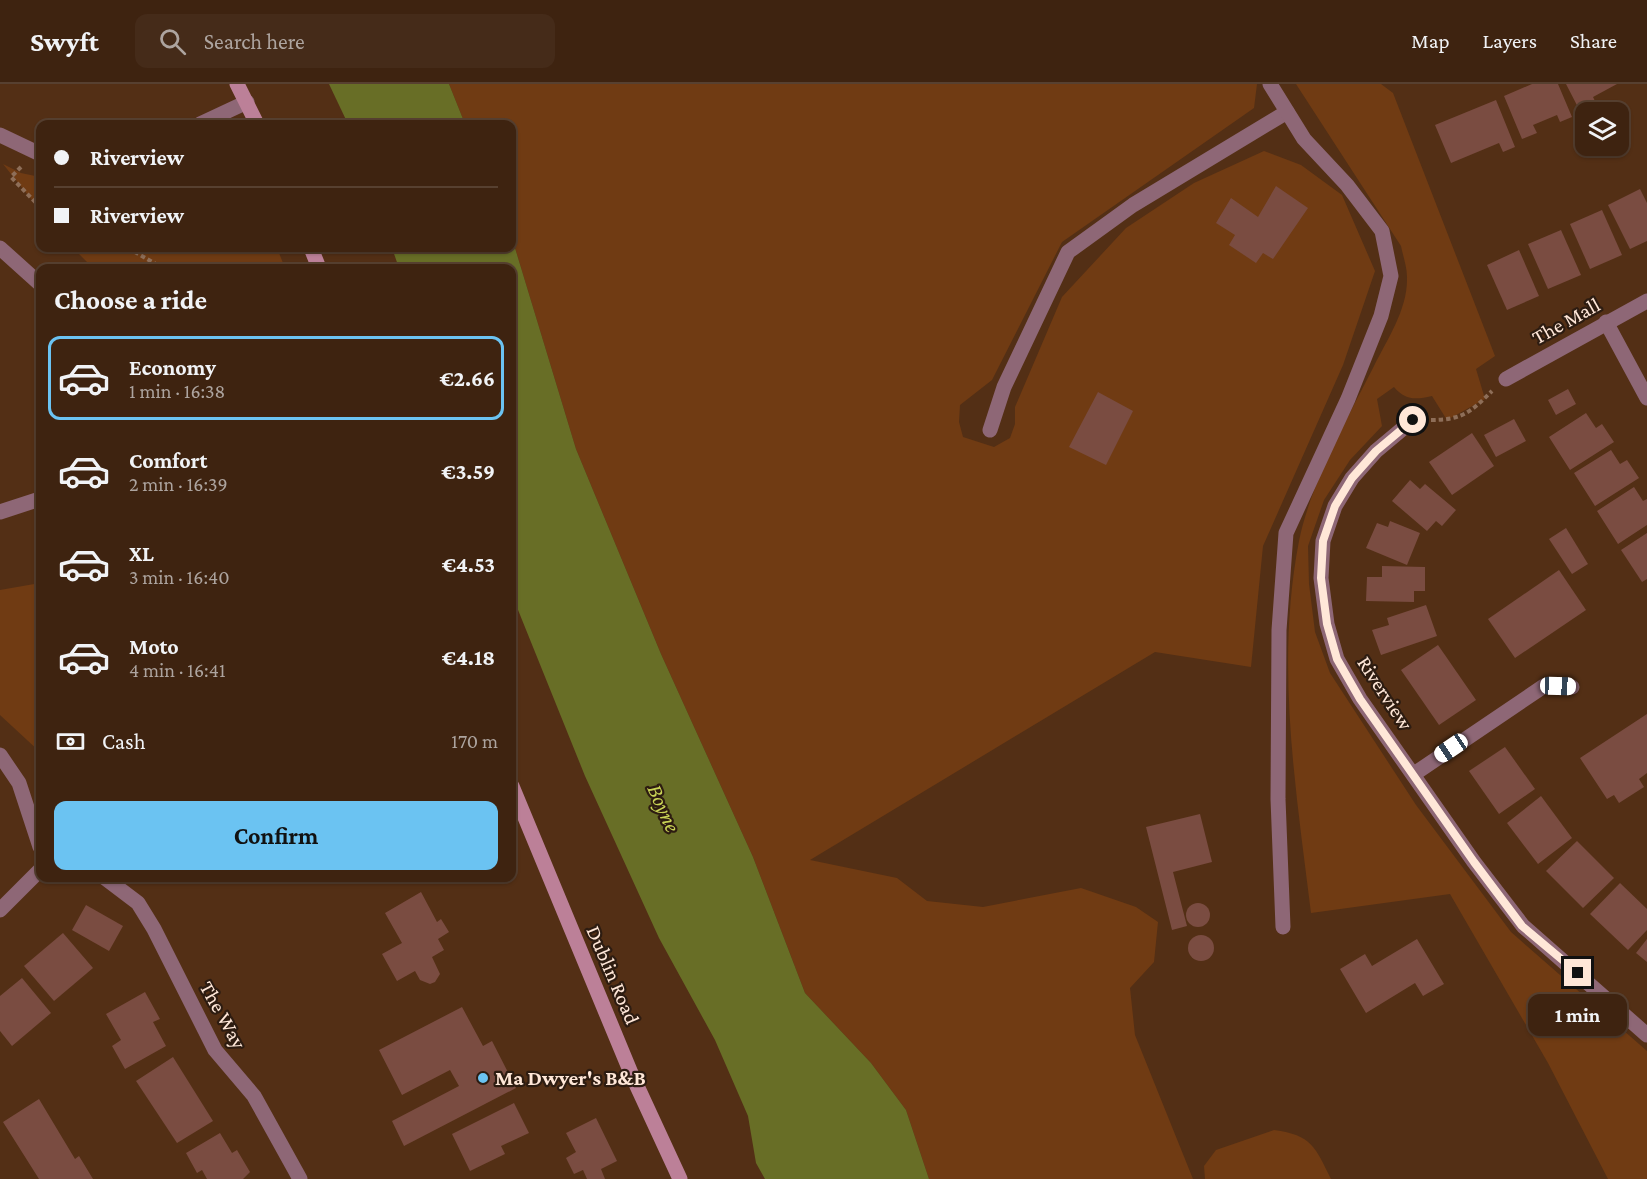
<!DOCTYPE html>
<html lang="en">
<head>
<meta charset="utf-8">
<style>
  body { margin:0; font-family:"Crimson Pro",serif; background:#452b19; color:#f1f3f6; height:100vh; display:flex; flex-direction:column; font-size:22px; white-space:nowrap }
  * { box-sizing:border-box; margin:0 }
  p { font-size:20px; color:#ada49f }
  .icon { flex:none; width:33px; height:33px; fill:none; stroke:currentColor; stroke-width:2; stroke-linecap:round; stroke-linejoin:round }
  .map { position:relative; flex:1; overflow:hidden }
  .details { position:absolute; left:36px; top:180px; width:480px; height:618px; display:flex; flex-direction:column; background:#3e2310; border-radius:12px; box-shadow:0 2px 4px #0004,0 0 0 2px #574030 }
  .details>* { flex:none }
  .top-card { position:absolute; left:36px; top:36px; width:480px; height:132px; border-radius:12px; box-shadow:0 2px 4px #0004,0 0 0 2px #574030; display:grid; align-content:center; height:132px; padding:0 18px; background:#3e2310 }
  .controls { position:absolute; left:1575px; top:18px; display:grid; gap:12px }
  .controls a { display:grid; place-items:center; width:54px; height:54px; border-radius:12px; background:#3e2310; box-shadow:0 2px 4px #0004,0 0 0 2px #574030; font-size:30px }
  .end { position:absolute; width:27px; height:27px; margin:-14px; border:8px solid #ffe7d8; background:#111; box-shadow:0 0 0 3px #111 }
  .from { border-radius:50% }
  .bubble { position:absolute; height:42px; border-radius:12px; background:#3e2310; box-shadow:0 2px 4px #0004,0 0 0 2px #574030; font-size:20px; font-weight:700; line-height:42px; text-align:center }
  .car { position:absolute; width:18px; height:36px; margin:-18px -9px; border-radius:8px; box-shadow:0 0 4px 2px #0007; background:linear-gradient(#fff 24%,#345 0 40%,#fff 0 76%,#345 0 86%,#fff 0) }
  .top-card b { display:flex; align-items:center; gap:21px; height:57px; font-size:22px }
  .top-card b+b { border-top:2px solid #574030 }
  .top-card i { width:15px; height:15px; background:#f1f3f6 }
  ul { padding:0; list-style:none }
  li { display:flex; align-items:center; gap:18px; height:84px; margin:0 12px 9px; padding:0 6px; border:3px solid transparent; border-radius:12px }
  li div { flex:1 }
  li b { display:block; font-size:22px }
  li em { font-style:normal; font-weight:700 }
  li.current { border-color:#6bc3f2 }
  li>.icon { width:54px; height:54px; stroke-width:1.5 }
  h2 { padding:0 18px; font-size:27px; line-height:72px }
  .pay { display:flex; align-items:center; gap:15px; height:66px; padding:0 18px; font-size:22px }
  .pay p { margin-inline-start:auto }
  .action { display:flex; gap:12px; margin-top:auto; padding:12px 18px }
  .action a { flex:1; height:69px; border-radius:12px; background:#6bc3f2; color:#111; font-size:24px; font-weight:700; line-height:69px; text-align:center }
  header { display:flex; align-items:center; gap:36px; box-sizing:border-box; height:84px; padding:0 30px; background:#3e2310; border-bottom:2px solid #574030 }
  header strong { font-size:28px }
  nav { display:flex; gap:33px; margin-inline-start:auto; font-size:21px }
  .search { width:420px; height:54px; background:#452b19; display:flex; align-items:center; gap:15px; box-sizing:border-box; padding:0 21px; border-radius:12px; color:#ada49f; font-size:22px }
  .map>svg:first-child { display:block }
</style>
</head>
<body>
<header>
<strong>Swyft</strong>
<div class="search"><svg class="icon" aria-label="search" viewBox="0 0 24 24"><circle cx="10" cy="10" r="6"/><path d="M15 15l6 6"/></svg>Search here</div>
<nav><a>Map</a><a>Layers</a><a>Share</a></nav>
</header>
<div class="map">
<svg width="1647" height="1095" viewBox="0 0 1647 1095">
  <rect width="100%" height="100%" fill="#532f15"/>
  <!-- green -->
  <g fill="#703b13">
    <polygon points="449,0 1257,0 1254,24 1062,158 992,296 960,321 959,338 963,353 994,363 1010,354 1015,340 1015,323 1062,213 1126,144 1194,99 1264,67 1301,81 1342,111 1375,187 1343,281 1263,462 1251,583 1155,568 810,776 897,794 927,817 983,823 1081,804 1136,823 1158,838 1154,878 1130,904 1135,951 1193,1095 929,1095 906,1026 871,979 805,909 753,773 661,570 576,365 512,154 512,40 465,40"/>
    <path d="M1296 0H1381L1393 9 1495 272 1476 285 1485 315 1447 336 1432 312C1415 316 1405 316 1394 303L1377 315 1382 342 1350 376 1324 416 1308 462 1309 500 1315 548 1330 589 1416 721 1511 848 1647 967V1095H1608L1548 979 1450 810 1311 829C1296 706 1275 581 1299 457 1310 401 1348 333 1374 282 1388 254 1408 225 1407 193 1407 183 1403 172 1401 162Z"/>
    <polygon points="3,80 21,89 40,93 40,126"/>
    <polygon points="73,164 277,164 285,184 93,184"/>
    <polygon points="40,499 40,668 0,631 0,506"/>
    <path d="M1274 1046C1312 1051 1315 1063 1331 1095H1205L1204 1082 1216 1066Z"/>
  </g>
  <!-- water -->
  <g fill="#686e26">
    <polygon points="329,0 449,0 465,40 348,40"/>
    <polygon points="512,154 576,365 661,570 753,773 805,909 871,979 906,1026 929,1095 765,1095 756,1079 748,1032 715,956 659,854 585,692 512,511 512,184 399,184 392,164 512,164"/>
  </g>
  <!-- building -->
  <g fill="#7a4c41">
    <polygon points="1532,0 1558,0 1572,33 1560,38 1557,31 1533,41 1537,49 1522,55 1504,12"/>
    <polygon points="1566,0 1617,0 1593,13 1598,23 1582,31"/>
    <polygon points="1496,16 1515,63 1503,68 1499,59 1451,79 1435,41"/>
    <polygon points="1276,102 1308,124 1273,175 1263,169 1256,179 1229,161 1235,151 1216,139 1231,114 1258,133"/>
    <polygon points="1640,105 1647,119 1647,157 1630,165 1608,121"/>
    <polygon points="1602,126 1622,171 1590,185 1570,140"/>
    <polygon points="1561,146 1581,191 1548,205 1528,160"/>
    <polygon points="1519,166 1539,212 1507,226 1487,181"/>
    <polygon points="1568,305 1576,320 1556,331 1548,316"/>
    <polygon points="1098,308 1133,327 1106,381 1069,363"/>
    <polygon points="1586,329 1596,344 1602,340 1614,358 1570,386 1549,353"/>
    <polygon points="1514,335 1526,357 1496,373 1484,351"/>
    <polygon points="1472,349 1494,382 1452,411 1429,378"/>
    <polygon points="1611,366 1620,380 1627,376 1639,394 1595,422 1574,389"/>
    <polygon points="1410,396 1420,405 1425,400 1456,426 1442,442 1436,437 1427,447 1392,417"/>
    <polygon points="1634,403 1643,417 1647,415 1647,441 1618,460 1597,427"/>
    <polygon points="1390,437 1420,449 1407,481 1366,464 1377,439 1388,443"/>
    <polygon points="1566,444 1588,480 1572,490 1549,455"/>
    <polygon points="1647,449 1647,495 1642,498 1621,466"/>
    <polygon points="1382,482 1425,483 1425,507 1414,507 1414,518 1366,517 1367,493 1382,493"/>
    <polygon points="1559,486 1586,526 1515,574 1488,535"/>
    <polygon points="1426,521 1437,552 1381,571 1372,546 1389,541 1387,534"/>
    <polygon points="1438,561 1476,616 1439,641 1401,586"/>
    <polygon points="1647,630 1647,689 1639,695 1644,703 1619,719 1614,711 1607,715 1580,674"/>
    <polygon points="1505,663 1535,705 1499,730 1469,687"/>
    <polygon points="1541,712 1572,754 1538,780 1507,739"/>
    <polygon points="1200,730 1212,778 1173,788 1187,842 1172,846 1146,743"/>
    <polygon points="1577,757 1614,794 1583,824 1546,787"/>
    <polygon points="1620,799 1647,825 1647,846 1628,866 1590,830"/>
    <polygon points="421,808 437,838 441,835 449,848 438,855 444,866 432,873 440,890 435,898 430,900 420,896 415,887 397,897 382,870 402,859 385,829"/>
    <circle cx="1198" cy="831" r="12"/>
    <polygon points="86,821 123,842 109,867 72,846"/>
    <polygon points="63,849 93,884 54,917 24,882"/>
    <circle cx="1201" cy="864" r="13"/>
    <polygon points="1417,855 1444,900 1423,912 1415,899 1366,929 1340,885 1365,870 1372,882"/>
    <polygon points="1647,855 1647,878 1636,869"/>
    <polygon points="22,894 51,929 12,962 0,947 0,912"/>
    <polygon points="145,908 160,935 153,938 166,962 125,985 112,962 121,956 106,930"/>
    <polygon points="462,923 483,962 492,957 516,1004 404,1062 392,1037 459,1002 450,986 402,1011 379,966"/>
    <polygon points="173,973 213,1037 177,1059 136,997"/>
    <polygon points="39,1015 75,1075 79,1072 93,1095 39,1095 3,1038"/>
    <polygon points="514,1019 529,1049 501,1062 505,1070 470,1087 452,1050"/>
    <polygon points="596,1034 617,1077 601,1085 605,1095 587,1095 583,1086 574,1090 566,1074 576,1068 566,1049"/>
    <polygon points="220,1049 232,1069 237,1066 250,1088 243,1095 207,1095 202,1086 197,1089 186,1069"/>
  </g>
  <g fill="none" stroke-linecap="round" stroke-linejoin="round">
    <!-- path -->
    <g stroke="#8e6e58" stroke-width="4" stroke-dasharray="4.5 3" stroke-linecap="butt">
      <polyline points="21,83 11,93 40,123"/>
      <polyline points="128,164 163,184"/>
      <path d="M1431 336C1462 336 1471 328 1492 307"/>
    </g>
    <!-- service -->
    <polyline stroke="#8e6776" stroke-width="15" points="990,346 1004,303 1068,168 1133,121 1287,28"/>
    <!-- minor -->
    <g stroke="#8e6776" stroke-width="15">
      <polyline points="1270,0 1304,55 1347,101 1382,147 1391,192 1381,232 1348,315 1286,449 1279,546 1278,715 1283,843"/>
      <polyline points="0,164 40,200"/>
      <polyline points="1606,238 1647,314"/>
      <polyline points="1506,295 1647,217"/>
      <polyline points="1413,336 1376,367 1352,394 1335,422 1323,457 1321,494 1327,540 1337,575 1360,615 1474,778 1523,842 1647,951"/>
      <polyline points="0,428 40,415"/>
      <polyline points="0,671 19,699 40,763"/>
      <polyline points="1414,690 1544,602 1572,603"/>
      <polyline points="105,794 138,819 154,845 215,966 254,1012 300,1095"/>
      <polyline points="0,826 40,786"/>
    </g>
    <!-- tertiary -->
    <g stroke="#8e6776" stroke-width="15">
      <polyline points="200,40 247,18"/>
      <polyline points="0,51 40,70"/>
    </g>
    <!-- secondary -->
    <g stroke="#bc8098" stroke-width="15">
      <polyline points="237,0 257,40"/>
      <polyline points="311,164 319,184"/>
      <polyline points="512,702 631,989 680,1095"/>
    </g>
  </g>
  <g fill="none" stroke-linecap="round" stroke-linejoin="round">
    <!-- route -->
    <polyline stroke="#ffe7d8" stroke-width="8" points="1413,336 1376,367 1352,394 1335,422 1323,457 1321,494 1327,540 1337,575 1360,615 1474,778 1522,842 1578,889"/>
  </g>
  <!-- markers -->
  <circle fill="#6bc3f2" stroke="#2d1c11" stroke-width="2" cx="483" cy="994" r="6"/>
  <g text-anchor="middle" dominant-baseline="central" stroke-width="4.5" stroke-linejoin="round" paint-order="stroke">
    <!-- street labels -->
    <g font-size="21" fill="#ffe7d8" stroke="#2d1c11">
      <text transform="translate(1566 237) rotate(-29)">The Mall</text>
      <text transform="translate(1385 609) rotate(57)">Riverview</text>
      <text transform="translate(613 891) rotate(67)">Dublin Road</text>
      <text transform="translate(223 931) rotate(61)">The Way</text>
    </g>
    <!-- poi labels -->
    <g font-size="21" font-weight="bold" fill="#ffe7d8" stroke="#2d1c11" text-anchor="start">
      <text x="495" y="994">Ma Dwyer's B&amp;B</text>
    </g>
    <!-- water labels -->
    <g font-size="22" font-style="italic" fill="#c9d456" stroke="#2d1c11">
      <text transform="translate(664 724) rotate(66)">Boyne</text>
    </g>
  </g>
</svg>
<div class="controls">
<a><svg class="icon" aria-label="layers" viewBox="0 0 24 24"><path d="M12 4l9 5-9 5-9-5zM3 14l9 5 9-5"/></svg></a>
</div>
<i class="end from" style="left:1413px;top:336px"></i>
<i class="end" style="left:1578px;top:889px"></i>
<div class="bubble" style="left:1528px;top:910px;width:99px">1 min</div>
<i class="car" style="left:1558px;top:602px;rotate:92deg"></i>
<i class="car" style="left:1451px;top:664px;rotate:236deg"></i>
<div class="top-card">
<b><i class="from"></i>Riverview</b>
<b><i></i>Riverview</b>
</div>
<section class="details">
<h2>Choose a ride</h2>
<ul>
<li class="current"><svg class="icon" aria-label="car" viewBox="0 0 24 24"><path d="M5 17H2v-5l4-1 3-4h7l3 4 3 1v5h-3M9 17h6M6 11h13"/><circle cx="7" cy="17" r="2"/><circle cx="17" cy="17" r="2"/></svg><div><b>Economy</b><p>1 min · 16:38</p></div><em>€2.66</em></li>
<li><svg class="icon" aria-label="car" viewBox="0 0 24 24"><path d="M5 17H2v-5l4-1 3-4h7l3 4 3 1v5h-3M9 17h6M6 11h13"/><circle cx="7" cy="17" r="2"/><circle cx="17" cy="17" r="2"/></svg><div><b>Comfort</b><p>2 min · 16:39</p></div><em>€3.59</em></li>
<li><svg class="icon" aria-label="car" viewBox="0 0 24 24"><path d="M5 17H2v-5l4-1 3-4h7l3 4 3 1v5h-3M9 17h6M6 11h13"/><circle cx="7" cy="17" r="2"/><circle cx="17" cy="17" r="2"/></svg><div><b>XL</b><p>3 min · 16:40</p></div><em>€4.53</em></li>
<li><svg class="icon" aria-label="car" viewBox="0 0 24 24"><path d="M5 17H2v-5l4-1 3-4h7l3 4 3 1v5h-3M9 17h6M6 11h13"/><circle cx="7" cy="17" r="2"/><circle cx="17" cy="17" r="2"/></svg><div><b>Moto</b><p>4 min · 16:41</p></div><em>€4.18</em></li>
</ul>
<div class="pay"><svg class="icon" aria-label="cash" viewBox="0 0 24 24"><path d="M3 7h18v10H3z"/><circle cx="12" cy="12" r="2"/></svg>Cash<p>170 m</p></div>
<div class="action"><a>Confirm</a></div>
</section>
</div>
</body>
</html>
